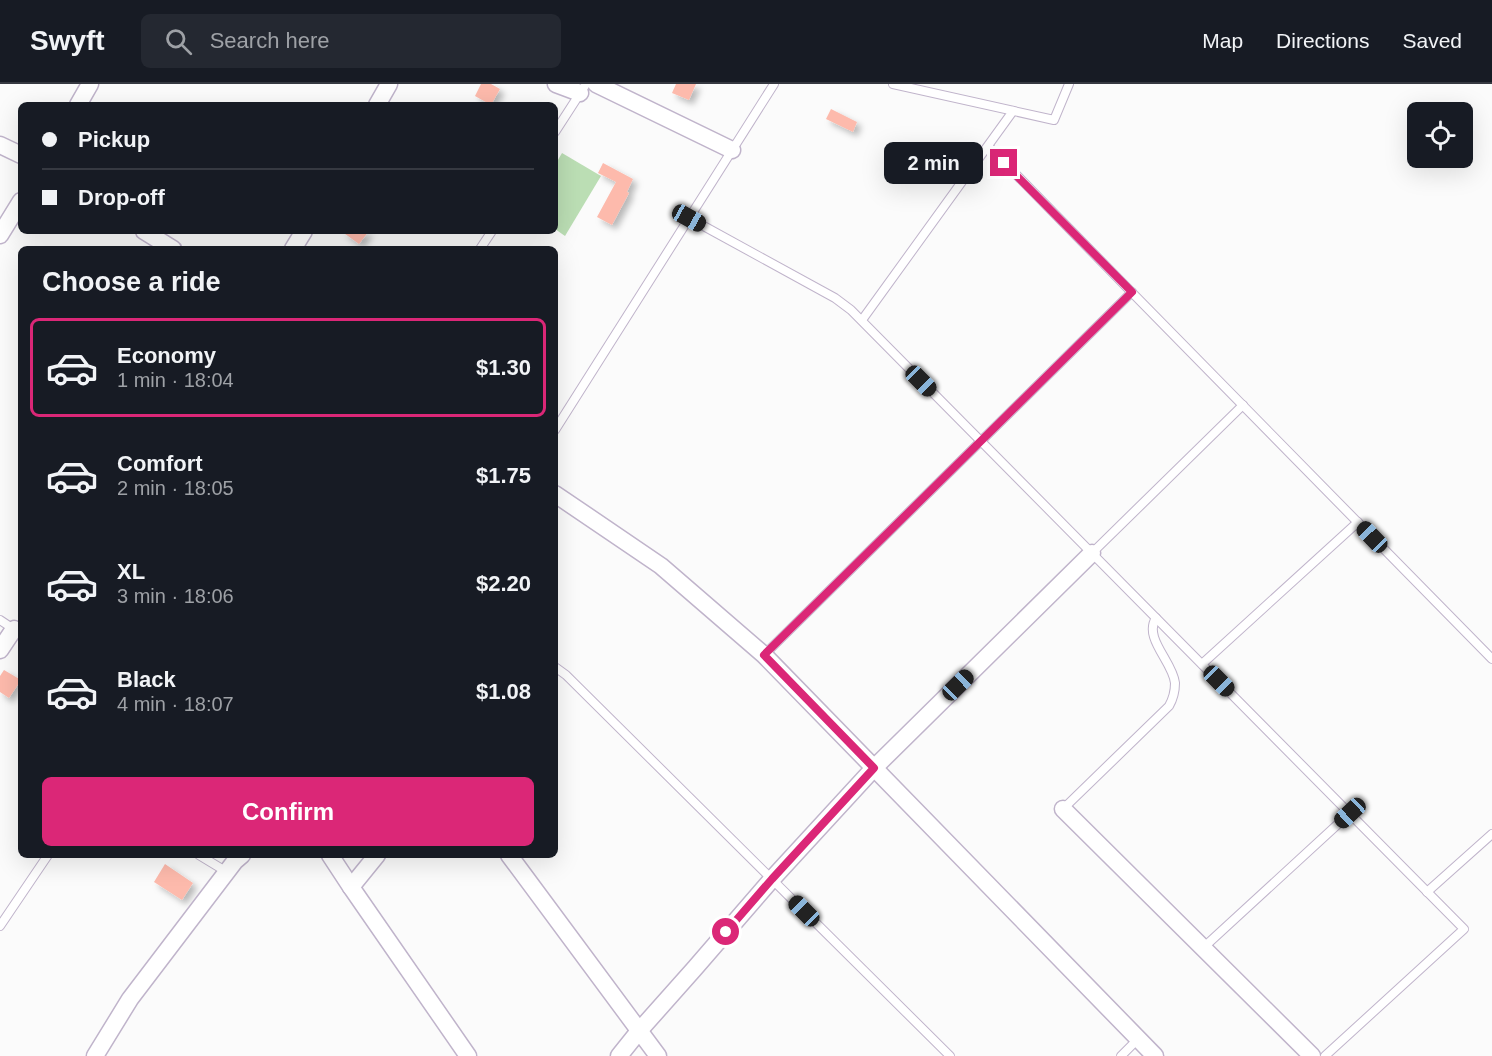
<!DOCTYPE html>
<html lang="en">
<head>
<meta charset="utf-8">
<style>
  body { margin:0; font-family:Arial,sans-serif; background:#242831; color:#f1f3f6; height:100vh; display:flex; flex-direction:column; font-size:22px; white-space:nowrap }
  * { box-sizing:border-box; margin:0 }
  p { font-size:20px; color:#9ea1a6 }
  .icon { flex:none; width:33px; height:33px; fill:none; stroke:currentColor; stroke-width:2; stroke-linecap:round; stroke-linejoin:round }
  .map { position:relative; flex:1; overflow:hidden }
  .sheet { position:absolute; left:18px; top:162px; width:540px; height:612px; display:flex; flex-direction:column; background:#171b24; border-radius:9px; box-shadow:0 6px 24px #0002 }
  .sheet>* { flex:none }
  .guide { position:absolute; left:18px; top:18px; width:540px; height:132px; border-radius:9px; box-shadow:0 6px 24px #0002; display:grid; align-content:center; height:132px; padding:0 24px; background:#171b24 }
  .controls { position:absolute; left:1407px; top:18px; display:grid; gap:12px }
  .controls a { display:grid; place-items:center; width:66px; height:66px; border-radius:9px; background:#171b24; box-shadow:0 6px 24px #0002; font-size:30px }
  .end { position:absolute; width:27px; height:27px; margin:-14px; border:8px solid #db2777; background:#fff; box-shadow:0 0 0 3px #fff }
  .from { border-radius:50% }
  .bubble { position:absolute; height:42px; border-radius:9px; background:#171b24; box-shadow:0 6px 24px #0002; font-size:20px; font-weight:800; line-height:42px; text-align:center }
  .car { position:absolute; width:18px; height:36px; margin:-18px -9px; border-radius:8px; box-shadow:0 0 4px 2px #0007; background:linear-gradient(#222 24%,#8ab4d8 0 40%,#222 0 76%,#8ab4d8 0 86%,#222 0) }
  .guide b { display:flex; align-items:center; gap:21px; height:57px; font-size:22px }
  .guide b+b { border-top:2px solid #363941 }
  .guide i { width:15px; height:15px; background:#f1f3f6 }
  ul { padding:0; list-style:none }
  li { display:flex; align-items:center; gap:18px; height:99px; margin:0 12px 9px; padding:0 12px; border:3px solid transparent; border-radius:9px }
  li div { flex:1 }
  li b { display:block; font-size:22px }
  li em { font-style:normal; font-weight:800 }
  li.current { border-color:#db2777 }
  li>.icon { width:54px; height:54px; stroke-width:1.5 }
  h2 { padding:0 24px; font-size:27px; line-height:72px }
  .button { display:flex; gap:12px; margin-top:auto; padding:12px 24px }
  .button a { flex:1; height:69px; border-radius:9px; background:#db2777; color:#fff; font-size:24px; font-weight:800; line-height:69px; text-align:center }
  header { display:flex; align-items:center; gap:36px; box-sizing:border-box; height:84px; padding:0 30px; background:#171b24; border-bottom:2px solid #363941 }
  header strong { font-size:28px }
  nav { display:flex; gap:33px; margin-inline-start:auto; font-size:21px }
  .search { width:420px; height:54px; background:#242831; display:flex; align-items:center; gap:15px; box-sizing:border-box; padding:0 21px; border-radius:9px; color:#9ea1a6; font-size:22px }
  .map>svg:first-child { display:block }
</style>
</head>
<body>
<header>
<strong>Swyft</strong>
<div class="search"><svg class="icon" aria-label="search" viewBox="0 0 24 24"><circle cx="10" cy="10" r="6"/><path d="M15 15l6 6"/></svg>Search here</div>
<nav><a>Map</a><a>Directions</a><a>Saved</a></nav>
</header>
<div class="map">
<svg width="1492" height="972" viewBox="0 0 1492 972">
  <defs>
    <filter id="shadow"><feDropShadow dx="4.5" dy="4.5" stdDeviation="3" flood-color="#0004"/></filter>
  </defs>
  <rect width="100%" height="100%" fill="#fbfbfb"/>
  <!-- green -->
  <polygon fill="#bbdeb4" points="562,69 601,92 565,152 555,145 555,81"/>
  <!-- building -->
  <g fill="#fdbaac" filter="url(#shadow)">
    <polygon points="481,0 491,0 500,5 491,21 475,12"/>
    <polygon points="676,0 696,0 689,16 672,9"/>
    <polygon points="831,25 857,38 853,48 826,35"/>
    <polygon points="603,79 633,95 627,108 629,109 612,141 597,133 616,98 598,89"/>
    <polygon points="341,147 369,147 359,160"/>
    <polygon points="4,586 21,596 9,614 0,608 0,592"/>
    <polygon points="165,780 193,799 182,816 154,798"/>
  </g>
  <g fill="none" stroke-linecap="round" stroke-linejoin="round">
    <!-- lane casing -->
    <g stroke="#c0b4cb" stroke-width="10">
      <g id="lane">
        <polyline points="893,0 1054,36 1069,0"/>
        <polyline points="555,48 586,0"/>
        <polyline points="989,63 1492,575"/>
        <polyline points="689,134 835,214 851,226 1464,845 1325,972"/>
        <polyline points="480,165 492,147"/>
        <polyline points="862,236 1013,27"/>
        <polyline points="555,346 774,0"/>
        <polyline points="1092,469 1243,321"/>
        <polyline points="0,536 21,550"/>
        <polyline points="764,571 1132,208"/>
        <polyline points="1202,580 1358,438"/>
        <polyline points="555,583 566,591 950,972"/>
        <path d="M1063 725 1169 622C1173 615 1175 608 1175 599 1173 578 1143 554 1156 534"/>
        <polyline points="199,771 227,788"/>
        <polyline points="1427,808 1492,750"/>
        <polyline points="0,842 48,771"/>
        <polyline points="1203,864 1350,729"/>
        <polyline points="1121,972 1138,955"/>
      </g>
    </g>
    <!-- street casing -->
    <g stroke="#c0b4cb" stroke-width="19">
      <g id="street">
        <polyline points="556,0 580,9"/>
        <polyline points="596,0 732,66"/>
        <polyline points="78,21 90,0"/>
        <polyline points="377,21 389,0"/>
        <polyline points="0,61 21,71"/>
        <polyline points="144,147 173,165"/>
        <polyline points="0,151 21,117"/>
        <polyline points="293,165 304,147"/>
        <polyline points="555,410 661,482 764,571 1155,972"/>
        <polyline points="0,566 14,545"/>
        <polyline points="1063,725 1312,972"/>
        <polyline points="330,771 351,803 468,972"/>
        <polyline points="509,771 658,972"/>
        <polyline points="351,803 377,771"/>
        <polyline points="95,972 130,915 235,777 242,771"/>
        <polyline points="619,972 639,947 695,884 772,795 874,684 1092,469"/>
      </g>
    </g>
    <!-- lane -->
    <use href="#lane" stroke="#fff" stroke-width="8"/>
    <!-- street -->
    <use href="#street" stroke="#fff" stroke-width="16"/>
  </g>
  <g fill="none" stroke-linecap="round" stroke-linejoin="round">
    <!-- route -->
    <polyline stroke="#db2777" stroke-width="8" points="726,848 772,795 874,684 764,571 1132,208 1004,79"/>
  </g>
</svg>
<div class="controls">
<a><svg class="icon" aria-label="locate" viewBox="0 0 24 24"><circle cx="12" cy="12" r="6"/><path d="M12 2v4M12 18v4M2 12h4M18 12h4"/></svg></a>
</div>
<i class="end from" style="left:726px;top:848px"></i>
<i class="end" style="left:1004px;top:79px"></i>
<div class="bubble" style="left:884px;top:58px;width:99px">2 min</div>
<i class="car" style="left:689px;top:134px;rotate:119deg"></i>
<i class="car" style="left:921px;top:297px;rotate:135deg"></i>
<i class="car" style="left:1372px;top:453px;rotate:316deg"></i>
<i class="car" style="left:1219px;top:597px;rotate:135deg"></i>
<i class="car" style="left:958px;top:601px;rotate:46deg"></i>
<i class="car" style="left:1350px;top:729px;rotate:227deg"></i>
<i class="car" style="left:804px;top:827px;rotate:315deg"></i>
<div class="guide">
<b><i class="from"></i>Pickup</b>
<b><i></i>Drop-off</b>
</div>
<section class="sheet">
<h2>Choose a ride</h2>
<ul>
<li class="current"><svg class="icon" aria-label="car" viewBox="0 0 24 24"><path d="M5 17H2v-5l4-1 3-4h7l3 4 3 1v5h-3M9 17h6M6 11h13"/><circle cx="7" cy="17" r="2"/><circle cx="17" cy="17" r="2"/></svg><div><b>Economy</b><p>1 min · 18:04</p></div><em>$1.30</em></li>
<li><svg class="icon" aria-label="car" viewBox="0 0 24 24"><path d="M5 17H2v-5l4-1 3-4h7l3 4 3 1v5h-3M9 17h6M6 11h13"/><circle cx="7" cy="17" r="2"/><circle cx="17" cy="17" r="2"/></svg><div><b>Comfort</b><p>2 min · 18:05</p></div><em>$1.75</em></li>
<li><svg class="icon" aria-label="car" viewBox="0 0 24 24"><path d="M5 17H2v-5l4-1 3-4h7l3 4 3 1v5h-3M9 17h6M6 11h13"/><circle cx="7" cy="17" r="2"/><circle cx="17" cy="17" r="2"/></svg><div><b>XL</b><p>3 min · 18:06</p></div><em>$2.20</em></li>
<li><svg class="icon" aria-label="car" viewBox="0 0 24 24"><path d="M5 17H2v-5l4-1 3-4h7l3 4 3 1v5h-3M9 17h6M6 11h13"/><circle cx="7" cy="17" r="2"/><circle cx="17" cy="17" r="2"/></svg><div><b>Black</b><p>4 min · 18:07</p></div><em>$1.08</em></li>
</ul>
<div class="button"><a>Confirm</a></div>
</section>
</div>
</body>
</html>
